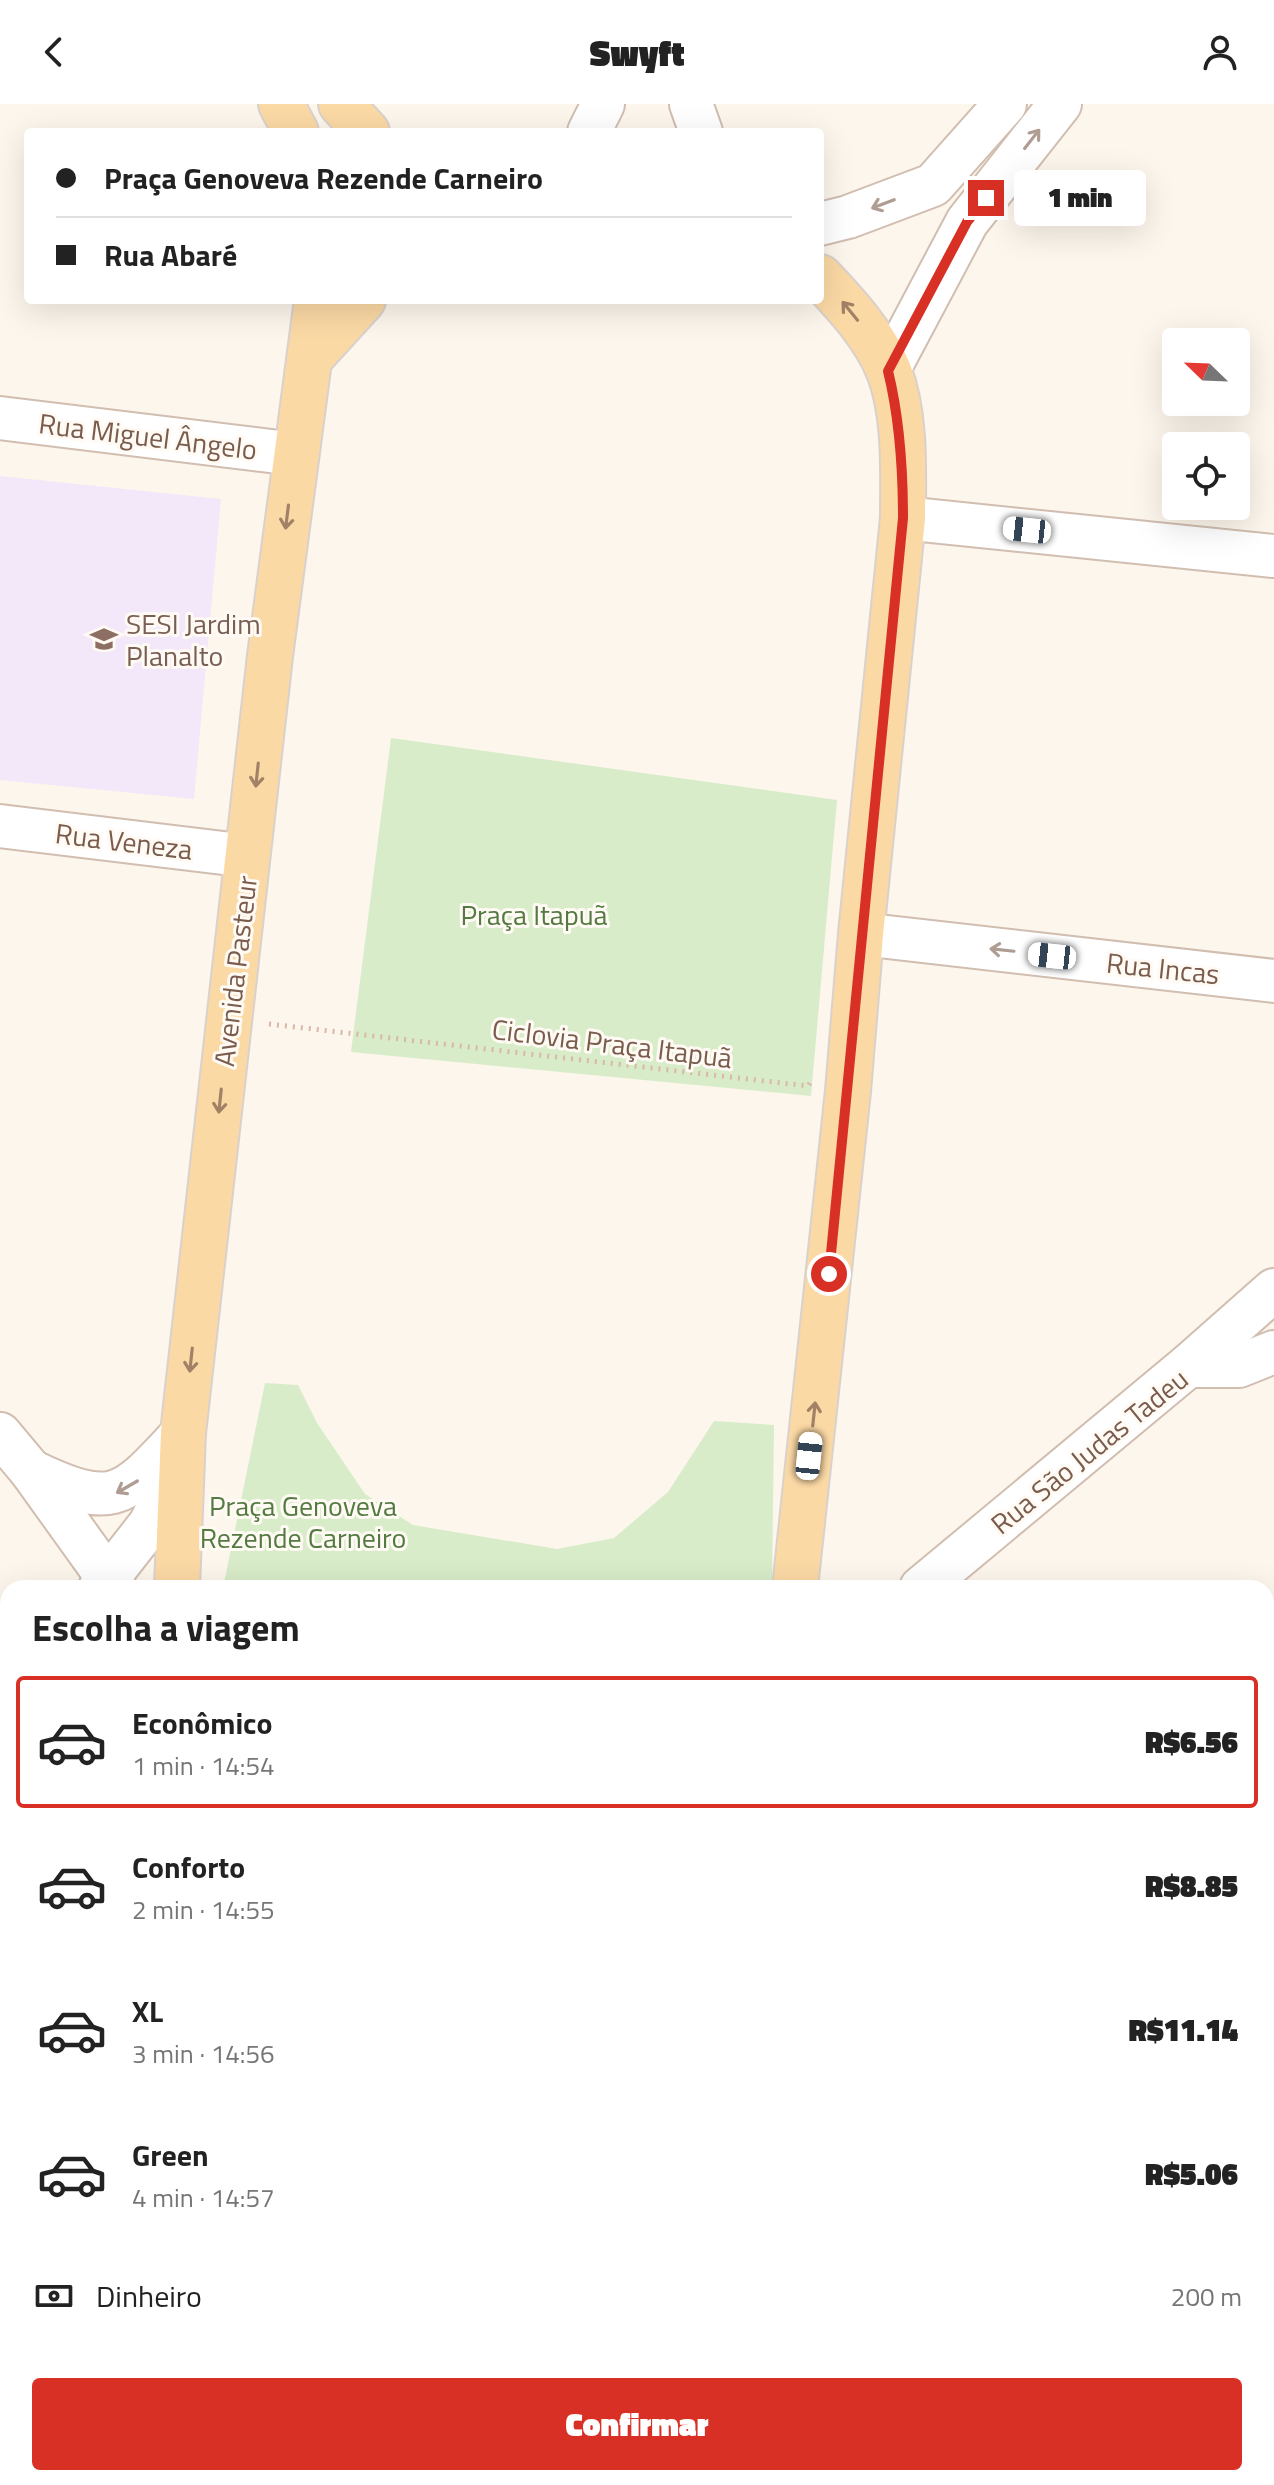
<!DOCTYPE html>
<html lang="pt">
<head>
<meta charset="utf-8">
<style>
  body { margin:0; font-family:"Titillium Web",sans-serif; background:#f2f2f2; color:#222; height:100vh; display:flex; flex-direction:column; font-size:30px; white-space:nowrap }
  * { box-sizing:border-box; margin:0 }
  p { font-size:26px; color:#767676 }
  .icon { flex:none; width:44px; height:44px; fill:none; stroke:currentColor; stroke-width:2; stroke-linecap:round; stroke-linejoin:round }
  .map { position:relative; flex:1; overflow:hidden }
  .panel { position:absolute; left:0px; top:1476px; width:1274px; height:906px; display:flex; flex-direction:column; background:#fff; border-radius:24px 24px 0 0; box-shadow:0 8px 32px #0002 }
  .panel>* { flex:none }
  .banner { position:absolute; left:24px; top:24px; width:800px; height:176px; border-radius:8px; box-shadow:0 8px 32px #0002; display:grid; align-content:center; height:176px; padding:0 32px; background:#fff }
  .needle { width:52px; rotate:293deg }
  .tools { position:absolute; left:1162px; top:224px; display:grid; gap:16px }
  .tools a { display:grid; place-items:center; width:88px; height:88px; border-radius:8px; background:#fff; box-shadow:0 8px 32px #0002; font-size:40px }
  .end { position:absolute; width:36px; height:36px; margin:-18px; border:10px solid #d93025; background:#fff; box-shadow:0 0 0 4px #fff }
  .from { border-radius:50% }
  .bubble { position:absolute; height:56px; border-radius:8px; background:#fff; box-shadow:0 8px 32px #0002; font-size:26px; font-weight:800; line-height:56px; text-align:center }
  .car { position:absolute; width:24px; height:48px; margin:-24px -12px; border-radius:10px; box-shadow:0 0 6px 2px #0007; background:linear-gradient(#fff 24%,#345 0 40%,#fff 0 76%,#345 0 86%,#fff 0) }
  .banner b { display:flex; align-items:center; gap:28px; height:76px; font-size:30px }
  .banner b+b { border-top:2px solid #e0e0e0 }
  .banner i { width:20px; height:20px; background:#222 }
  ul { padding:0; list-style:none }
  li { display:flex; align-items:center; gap:24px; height:132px; margin:0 16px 12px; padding:0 16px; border:4px solid transparent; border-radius:8px }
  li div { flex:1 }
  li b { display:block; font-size:30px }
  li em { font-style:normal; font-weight:800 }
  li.current { border-color:#d93025 }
  li>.icon { width:72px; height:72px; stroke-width:1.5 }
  h2 { padding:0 32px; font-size:36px; line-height:96px }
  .pay { display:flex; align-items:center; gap:20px; height:88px; padding:0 32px; font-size:30px }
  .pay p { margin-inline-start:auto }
  .primary-button { display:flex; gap:16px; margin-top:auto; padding:16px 32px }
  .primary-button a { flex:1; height:92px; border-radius:8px; background:#d93025; color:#fff; font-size:32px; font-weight:800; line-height:92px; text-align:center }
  header { display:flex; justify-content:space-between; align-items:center; height:104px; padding:0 32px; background:#fff; font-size:36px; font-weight:800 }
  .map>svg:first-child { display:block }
</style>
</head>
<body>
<header><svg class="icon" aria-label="back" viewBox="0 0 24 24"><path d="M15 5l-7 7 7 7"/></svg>Swyft<svg class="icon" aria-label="person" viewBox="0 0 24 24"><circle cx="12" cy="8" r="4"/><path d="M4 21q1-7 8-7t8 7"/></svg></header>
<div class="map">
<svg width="1274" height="2381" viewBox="0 0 1274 2381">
  <rect width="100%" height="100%" fill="#fdf6ec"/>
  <!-- residential -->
  <polygon fill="#f5e8da" points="8,1625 8,2046 0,2042 0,1631"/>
  <!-- education -->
  <polygon fill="#f3e8fa" points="0,372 221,395 194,695 0,676"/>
  <!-- green -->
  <g fill="#d8ecc9">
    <polygon points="391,634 837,696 811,992 351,948"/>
    <polygon points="265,1279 298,1281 317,1319 365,1390 413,1421 557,1445 614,1434 668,1388 714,1317 774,1321 772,1484 223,1484"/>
  </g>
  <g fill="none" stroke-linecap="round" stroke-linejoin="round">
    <!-- minor casing -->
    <g stroke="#d1beb0" stroke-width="46">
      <g id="minor">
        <polyline points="691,0 701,28"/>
        <polyline points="589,28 603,0"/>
        <polyline points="820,120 848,113 933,81 1005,0"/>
        <polyline points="888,267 967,118 1060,0"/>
        <polyline points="0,314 295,350"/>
        <polyline points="903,414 1274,452"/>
        <polyline points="0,722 248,752"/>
        <polyline points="861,830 1274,877"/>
        <polyline points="1188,1262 1239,1262 1274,1248"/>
        <polyline points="0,1330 31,1367 115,1484"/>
        <path d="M31 1367C116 1408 124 1392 183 1329"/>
        <polyline points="100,1484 150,1420 180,1359"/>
        <polyline points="921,1484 1188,1262 1274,1186"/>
        <polyline points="0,1565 8,1559"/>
        <polyline points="0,1621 8,1615"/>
        <polyline points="1266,1851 1274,1844"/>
        <polyline points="0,2060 8,2065"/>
      </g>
    </g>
    <!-- major casing -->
    <g stroke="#dad1cd" stroke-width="48">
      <g id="major">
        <polyline points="281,0 296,28"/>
        <polyline points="341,0 367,28"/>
        <polyline points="311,253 363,196"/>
        <polyline points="177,1484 183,1329 270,552 317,196"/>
        <path d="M795 1484 848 987 861 830 903 414C903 367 906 312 889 267 875 232 846 200 820 173"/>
        <polyline points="1266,2025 1274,2035"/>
        <polyline points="1266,2115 1274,2124"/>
        <polyline points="337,2381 337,2374"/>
        <polyline points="405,2381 406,2374"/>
      </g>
    </g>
    <!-- path -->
    <polyline stroke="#d9b8a5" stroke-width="5" stroke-dasharray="2 6" stroke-linecap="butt" points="269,920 808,982 810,979"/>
    <!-- minor -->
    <use href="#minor" stroke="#fff" stroke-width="42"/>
    <!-- major -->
    <use href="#major" stroke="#fbd9a5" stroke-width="44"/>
  </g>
  <!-- one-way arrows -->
  <defs><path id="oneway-shaft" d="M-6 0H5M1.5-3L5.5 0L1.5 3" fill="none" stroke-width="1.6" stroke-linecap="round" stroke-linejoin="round" transform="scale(2)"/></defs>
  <g stroke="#af9d94">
    <use href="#oneway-shaft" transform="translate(1032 35) rotate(-52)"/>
    <use href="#oneway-shaft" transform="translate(883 100) rotate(159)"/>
    <use href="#oneway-shaft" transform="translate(1002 846) rotate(-174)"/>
    <use href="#oneway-shaft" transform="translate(127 1383) rotate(150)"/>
  </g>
  <g stroke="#a18267">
    <use href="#oneway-shaft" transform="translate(850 207) rotate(-129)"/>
    <use href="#oneway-shaft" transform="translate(287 413) rotate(97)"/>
    <use href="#oneway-shaft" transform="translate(257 671) rotate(96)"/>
    <use href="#oneway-shaft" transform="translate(220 997) rotate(96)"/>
    <use href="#oneway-shaft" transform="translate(191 1256) rotate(96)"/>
    <use href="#oneway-shaft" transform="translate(814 1310) rotate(-84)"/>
  </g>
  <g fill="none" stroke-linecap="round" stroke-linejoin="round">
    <!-- route -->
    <path stroke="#d93025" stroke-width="10" d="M829 1170 903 414C903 363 900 316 888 267L967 118 986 94"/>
  </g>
  <!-- icons -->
  <defs>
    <g id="school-bare" transform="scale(2.16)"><path d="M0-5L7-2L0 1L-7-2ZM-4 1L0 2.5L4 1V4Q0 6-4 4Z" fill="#8d6e63" stroke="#fffaf3" stroke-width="2.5" paint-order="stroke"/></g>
  </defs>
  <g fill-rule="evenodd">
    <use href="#school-bare" x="104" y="535"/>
  </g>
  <g text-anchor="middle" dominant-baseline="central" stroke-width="6" stroke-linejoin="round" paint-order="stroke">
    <!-- street labels -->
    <g font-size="28" fill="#7a5c4d" stroke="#fffaf3">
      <text transform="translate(148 332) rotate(7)">Rua Miguel Ângelo</text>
      <text transform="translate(124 737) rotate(7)">Rua Veneza</text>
      <text transform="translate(1163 864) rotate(6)">Rua Incas</text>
      <text transform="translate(235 867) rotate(-83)">Avenida Pasteur</text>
      <text transform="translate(612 939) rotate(7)">Ciclovia Praça Itapuã</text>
      <text transform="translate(1089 1347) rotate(-39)">Rua São Judas Tadeu</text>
    </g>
    <!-- education labels -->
    <g font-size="28" fill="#785e54" stroke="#fffaf3" text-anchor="start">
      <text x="126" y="519">SESI Jardim<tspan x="126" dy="32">Planalto</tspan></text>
    </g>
    <!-- park labels -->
    <g font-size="28" fill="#537a41" stroke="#fffaf3">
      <text x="534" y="810">Praça Itapuã</text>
      <text x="303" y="1401">Praça Genoveva<tspan x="303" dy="32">Rezende Carneiro</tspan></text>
    </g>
  </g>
</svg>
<div class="tools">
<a><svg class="needle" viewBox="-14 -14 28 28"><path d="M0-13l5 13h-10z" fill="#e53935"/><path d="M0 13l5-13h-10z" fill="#767676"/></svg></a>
<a><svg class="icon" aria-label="locate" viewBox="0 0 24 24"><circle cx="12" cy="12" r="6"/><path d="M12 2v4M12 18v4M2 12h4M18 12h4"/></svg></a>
</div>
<i class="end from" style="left:829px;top:1170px"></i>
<i class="end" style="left:986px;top:94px"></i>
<div class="bubble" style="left:1014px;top:66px;width:132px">1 min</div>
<i class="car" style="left:1027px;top:426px;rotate:276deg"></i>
<i class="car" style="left:1052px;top:852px;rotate:276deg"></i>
<i class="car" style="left:809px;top:1352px;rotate:6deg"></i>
<div class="banner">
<b><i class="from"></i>Praça Genoveva Rezende Carneiro</b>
<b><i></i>Rua Abaré</b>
</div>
<section class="panel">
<h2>Escolha a viagem</h2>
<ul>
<li class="current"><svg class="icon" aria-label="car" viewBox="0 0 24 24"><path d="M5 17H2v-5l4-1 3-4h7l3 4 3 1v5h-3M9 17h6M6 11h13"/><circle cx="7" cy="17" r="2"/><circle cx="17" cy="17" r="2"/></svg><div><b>Econômico</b><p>1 min · 14:54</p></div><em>R$6.56</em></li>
<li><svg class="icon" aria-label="car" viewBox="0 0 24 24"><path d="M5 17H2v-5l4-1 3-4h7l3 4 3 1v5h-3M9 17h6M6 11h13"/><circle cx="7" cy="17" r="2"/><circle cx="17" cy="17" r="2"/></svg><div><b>Conforto</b><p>2 min · 14:55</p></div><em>R$8.85</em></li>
<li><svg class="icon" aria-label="car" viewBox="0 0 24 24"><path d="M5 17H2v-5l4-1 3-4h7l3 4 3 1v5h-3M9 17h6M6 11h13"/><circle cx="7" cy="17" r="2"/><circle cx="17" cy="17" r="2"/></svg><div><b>XL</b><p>3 min · 14:56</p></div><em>R$11.14</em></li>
<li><svg class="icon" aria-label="car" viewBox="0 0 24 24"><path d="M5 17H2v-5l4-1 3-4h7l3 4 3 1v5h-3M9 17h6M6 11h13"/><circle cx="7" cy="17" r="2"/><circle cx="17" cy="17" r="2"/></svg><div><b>Green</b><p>4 min · 14:57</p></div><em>R$5.06</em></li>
</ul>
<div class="pay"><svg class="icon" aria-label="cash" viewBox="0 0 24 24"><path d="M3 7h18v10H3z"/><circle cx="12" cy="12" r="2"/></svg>Dinheiro<p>200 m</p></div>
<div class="primary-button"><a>Confirmar</a></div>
</section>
</div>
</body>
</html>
